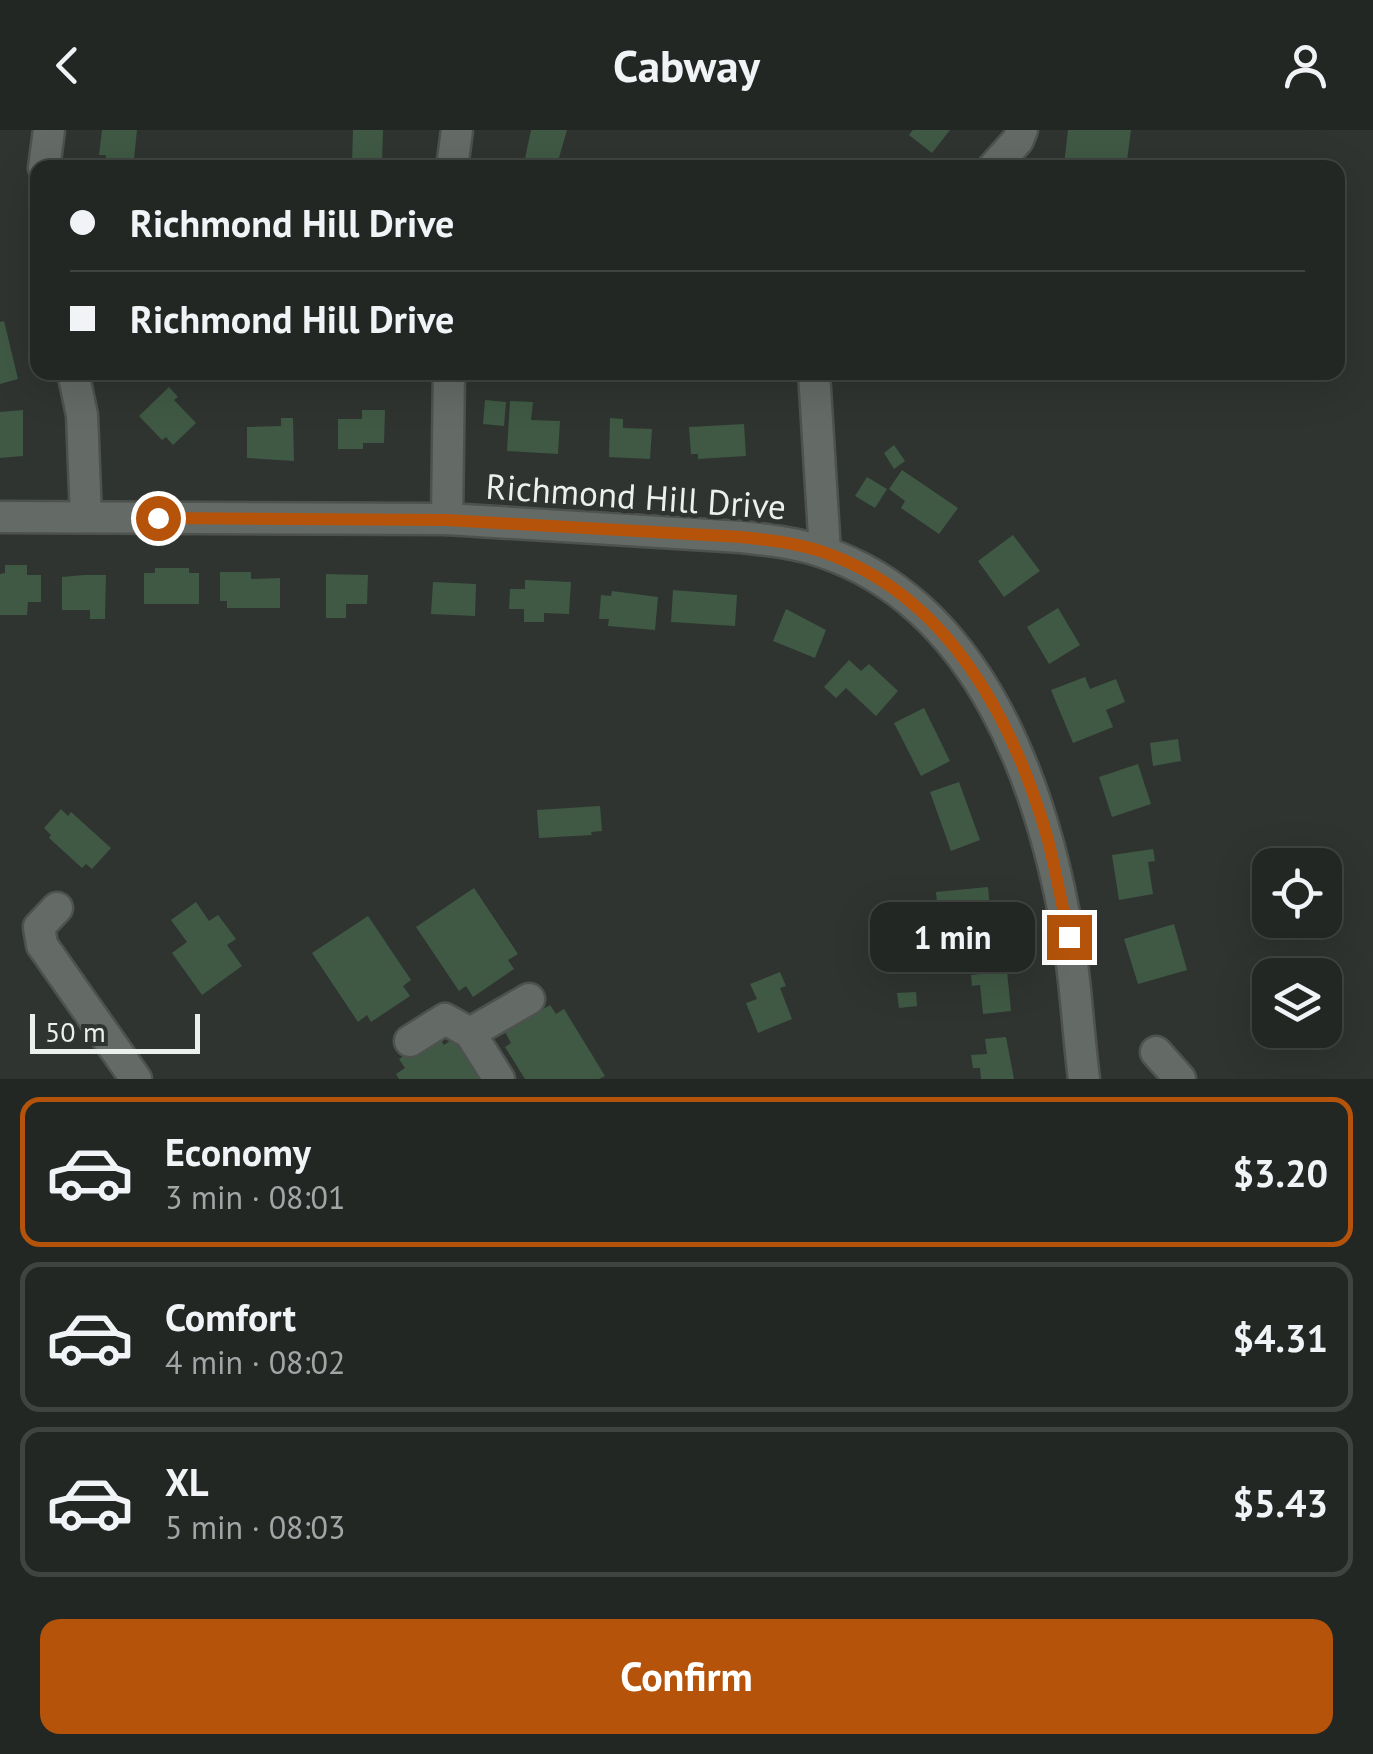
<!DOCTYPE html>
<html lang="en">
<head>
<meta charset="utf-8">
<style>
  body { margin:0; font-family:"PT Sans",sans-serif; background:#2b2f2c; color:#f1f3f6; height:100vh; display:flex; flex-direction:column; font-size:38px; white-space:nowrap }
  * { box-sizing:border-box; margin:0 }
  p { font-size:32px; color:#a3a5a6 }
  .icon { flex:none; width:55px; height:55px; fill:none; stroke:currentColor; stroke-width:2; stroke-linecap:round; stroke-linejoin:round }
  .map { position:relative; height:949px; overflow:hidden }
  .sheet { display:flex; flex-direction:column; background:#232724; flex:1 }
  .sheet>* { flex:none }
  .hud { position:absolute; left:30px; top:30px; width:1315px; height:220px; border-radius:20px; box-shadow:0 10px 40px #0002,0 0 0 2px #404441; display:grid; align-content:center; height:220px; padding:0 40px; background:#232724 }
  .buttons { position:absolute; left:1252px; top:718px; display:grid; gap:20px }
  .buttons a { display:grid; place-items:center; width:90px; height:90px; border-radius:20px; background:#232724; box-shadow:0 10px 40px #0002,0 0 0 2px #404441; font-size:50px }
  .scale { position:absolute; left:30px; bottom:25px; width:170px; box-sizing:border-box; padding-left:10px; border:5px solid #ecf0ed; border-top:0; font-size:28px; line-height:35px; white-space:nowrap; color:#ecf0ed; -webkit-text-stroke:8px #2f3430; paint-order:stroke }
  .end { position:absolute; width:45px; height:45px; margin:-22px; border:12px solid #b45309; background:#fff; box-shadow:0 0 0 5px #fff }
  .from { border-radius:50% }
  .bubble { position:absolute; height:70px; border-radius:20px; background:#232724; box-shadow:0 10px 40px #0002,0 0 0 2px #404441; font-size:32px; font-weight:700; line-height:70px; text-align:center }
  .hud b { display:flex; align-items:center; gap:35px; height:95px; font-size:38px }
  .hud b+b { border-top:2px solid #404441 }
  .hud i { width:25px; height:25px; background:#f1f3f6 }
  ul { padding:18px 0 0; list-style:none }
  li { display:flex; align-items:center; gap:30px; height:150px; margin:0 20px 15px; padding:0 20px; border:5px solid #404441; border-radius:20px }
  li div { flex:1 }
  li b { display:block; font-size:38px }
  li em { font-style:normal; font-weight:700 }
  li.current { border-color:#b45309 }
  li>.icon { width:90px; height:90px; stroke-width:1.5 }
  .cta { display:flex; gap:20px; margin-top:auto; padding:20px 40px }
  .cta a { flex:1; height:115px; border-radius:20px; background:#b45309; color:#fff; font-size:40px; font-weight:700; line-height:115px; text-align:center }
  header { display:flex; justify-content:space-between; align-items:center; height:130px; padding:0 40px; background:#232724; font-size:45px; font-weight:700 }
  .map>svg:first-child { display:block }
</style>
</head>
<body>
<header><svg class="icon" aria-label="back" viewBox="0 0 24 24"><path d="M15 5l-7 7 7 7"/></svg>Cabway<svg class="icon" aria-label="person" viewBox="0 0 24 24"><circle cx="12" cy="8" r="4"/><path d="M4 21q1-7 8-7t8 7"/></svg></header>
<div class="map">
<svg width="1373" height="949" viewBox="0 0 1373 949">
  <rect width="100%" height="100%" fill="#2f3430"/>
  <!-- building -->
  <g fill="#3f5944">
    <polygon points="102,0 137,0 133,38 105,38 106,25 99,25"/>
    <polygon points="353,0 383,0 382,32 352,32"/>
    <polygon points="531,0 567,0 556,38 523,38"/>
    <polygon points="913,0 950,0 932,23 909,5"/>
    <polygon points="1068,0 1131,0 1126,38 1064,35"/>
    <polygon points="4,191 18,249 0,254 0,192"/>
    <polygon points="169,257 178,267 174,270 196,293 173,315 166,307 162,310 139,286"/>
    <polygon points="485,270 506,272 504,296 483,294"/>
    <polygon points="510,271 533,272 531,290 560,291 558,324 507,321"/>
    <polygon points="23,280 23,326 0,328 0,282"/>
    <polygon points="362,280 385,280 384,313 363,313 363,319 338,319 338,289 362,289"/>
    <polygon points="281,288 293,288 294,331 247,328 247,297 281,296"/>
    <polygon points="610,288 623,289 623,298 652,299 650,329 609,327"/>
    <polygon points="744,294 746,326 698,329 698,324 691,324 689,297"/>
    <polygon points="894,315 905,331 894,339 884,323"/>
    <polygon points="902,340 958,378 939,404 901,378 905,371 889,359"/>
    <polygon points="867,347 887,359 875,378 855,366"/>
    <polygon points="1013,405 1040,441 1004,467 978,431"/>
    <polygon points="5,435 27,435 27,445 41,445 41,472 28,472 27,485 0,485 0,444 5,443"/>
    <polygon points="155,438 189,438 189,443 199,443 199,474 144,474 144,443 155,443"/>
    <polygon points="220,442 251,442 251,449 280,448 280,478 227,478 227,471 220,471"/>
    <polygon points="326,444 368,445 367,474 346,474 346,488 326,488"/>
    <polygon points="84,445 106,445 105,489 90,489 90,480 62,480 62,447"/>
    <polygon points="525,450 571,452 569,484 544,483 544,492 524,492 524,479 509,479 510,459 525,459"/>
    <polygon points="433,452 476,454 475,486 431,484"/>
    <polygon points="673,460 737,465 735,496 671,492"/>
    <polygon points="612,461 658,467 655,500 608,496 609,489 599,489 601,465 611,466"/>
    <polygon points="1058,478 1080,515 1049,534 1027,497"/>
    <polygon points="786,479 826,500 815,528 773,511"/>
    <polygon points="849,530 861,541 869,534 898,561 876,586 846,558 836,568 824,557"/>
    <polygon points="1085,547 1090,559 1116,549 1125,572 1106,580 1113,597 1073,613 1051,560"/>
    <polygon points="924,578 950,631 921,646 894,593"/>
    <polygon points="1178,609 1181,631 1153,636 1150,613"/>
    <polygon points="1138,634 1151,674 1112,687 1099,647"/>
    <polygon points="959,652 980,710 951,721 930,662"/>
    <polygon points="600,676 602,701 591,702 592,705 539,708 537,680"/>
    <polygon points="61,679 68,686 71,682 111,718 92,739 86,734 82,738 49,708 51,705 44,698"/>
    <polygon points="1153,719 1155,731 1148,732 1153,764 1119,770 1112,725"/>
    <polygon points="988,757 992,801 960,804 958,783 938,785 936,762"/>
    <polygon points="474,758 518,824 508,830 514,839 473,867 466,856 459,861 416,797"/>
    <polygon points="196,772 209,791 218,785 236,809 227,815 242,836 202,865 172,823 187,812 171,790"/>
    <polygon points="368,786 411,850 403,856 410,866 371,892 367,885 358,892 312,823"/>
    <polygon points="1174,794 1187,840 1138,854 1124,809"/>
    <polygon points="1007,841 1011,881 983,884 980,855 972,856 971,845"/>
    <polygon points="780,842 786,856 780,858 792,889 758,903 746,873 757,869 750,854"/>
    <polygon points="916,862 917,876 899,878 897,863"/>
    <polygon points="550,875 556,884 564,879 605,946 599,949 525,949 505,917 511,913 505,902"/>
    <polygon points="437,904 444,915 454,908 481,949 399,949 396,944 405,938 399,929"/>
    <polygon points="1006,907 1014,949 981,949 980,938 973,938 971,925 987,924 985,909"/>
  </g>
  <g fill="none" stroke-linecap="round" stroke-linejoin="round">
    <!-- minor casing -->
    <g stroke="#4e524f" stroke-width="35">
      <g id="minor">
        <polyline points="44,38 49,0"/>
        <polyline points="452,38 457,0"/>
        <polyline points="993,38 1018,10 1022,0"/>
        <polyline points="73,242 82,285 86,387"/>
        <polyline points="814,242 825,422"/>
        <path d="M0 387 447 389 741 407C769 410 797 413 823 422 980 475 1043 657 1068 806 1076 853 1078 902 1084 949"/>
        <polyline points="447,389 449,242"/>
        <polyline points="57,778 39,797 42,815 136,949"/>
        <polyline points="410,911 445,889 470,903"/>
        <polyline points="1156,922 1180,949"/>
        <polyline points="499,949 470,903 529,869"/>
      </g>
    </g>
    <!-- minor -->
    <use href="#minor" stroke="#646a65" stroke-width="30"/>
  </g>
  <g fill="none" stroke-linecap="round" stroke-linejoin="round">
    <!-- route -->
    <path stroke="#b45309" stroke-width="12" d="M158 388 447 390 741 407C769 410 797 413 823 422 948 465 1014 590 1048 710 1056 742 1062 775 1069 807"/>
  </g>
  <g text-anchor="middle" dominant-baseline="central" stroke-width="9" stroke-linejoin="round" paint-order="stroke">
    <!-- street labels -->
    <g font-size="35" fill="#ecf0ed" stroke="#2f3430">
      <text transform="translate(636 366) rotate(4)">Richmond Hill Drive</text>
    </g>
  </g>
</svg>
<div class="buttons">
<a><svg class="icon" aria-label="locate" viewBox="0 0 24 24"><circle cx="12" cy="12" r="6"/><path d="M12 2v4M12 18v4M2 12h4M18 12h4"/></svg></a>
<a><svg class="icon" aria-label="layers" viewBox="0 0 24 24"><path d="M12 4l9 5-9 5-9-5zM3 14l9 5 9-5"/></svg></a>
</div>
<div class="scale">50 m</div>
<i class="end from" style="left:158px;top:388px"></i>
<i class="end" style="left:1069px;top:807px"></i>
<div class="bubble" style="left:870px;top:772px;width:165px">1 min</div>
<div class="hud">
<b><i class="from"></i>Richmond Hill Drive</b>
<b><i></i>Richmond Hill Drive</b>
</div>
</div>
<section class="sheet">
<ul>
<li class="current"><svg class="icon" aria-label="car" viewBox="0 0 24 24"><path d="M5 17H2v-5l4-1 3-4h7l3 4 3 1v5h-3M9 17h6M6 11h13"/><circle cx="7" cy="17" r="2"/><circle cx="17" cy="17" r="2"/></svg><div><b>Economy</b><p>3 min · 08:01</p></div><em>$3.20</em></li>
<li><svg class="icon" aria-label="car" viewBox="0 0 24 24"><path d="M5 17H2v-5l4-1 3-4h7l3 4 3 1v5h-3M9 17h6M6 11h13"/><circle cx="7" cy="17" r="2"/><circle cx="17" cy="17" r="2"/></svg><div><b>Comfort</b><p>4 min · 08:02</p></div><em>$4.31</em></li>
<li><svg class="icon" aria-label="car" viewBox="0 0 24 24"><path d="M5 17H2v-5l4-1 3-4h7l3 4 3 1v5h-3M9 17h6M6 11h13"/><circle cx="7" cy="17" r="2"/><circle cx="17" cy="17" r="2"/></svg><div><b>XL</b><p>5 min · 08:03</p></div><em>$5.43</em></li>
</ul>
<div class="cta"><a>Confirm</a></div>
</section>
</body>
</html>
